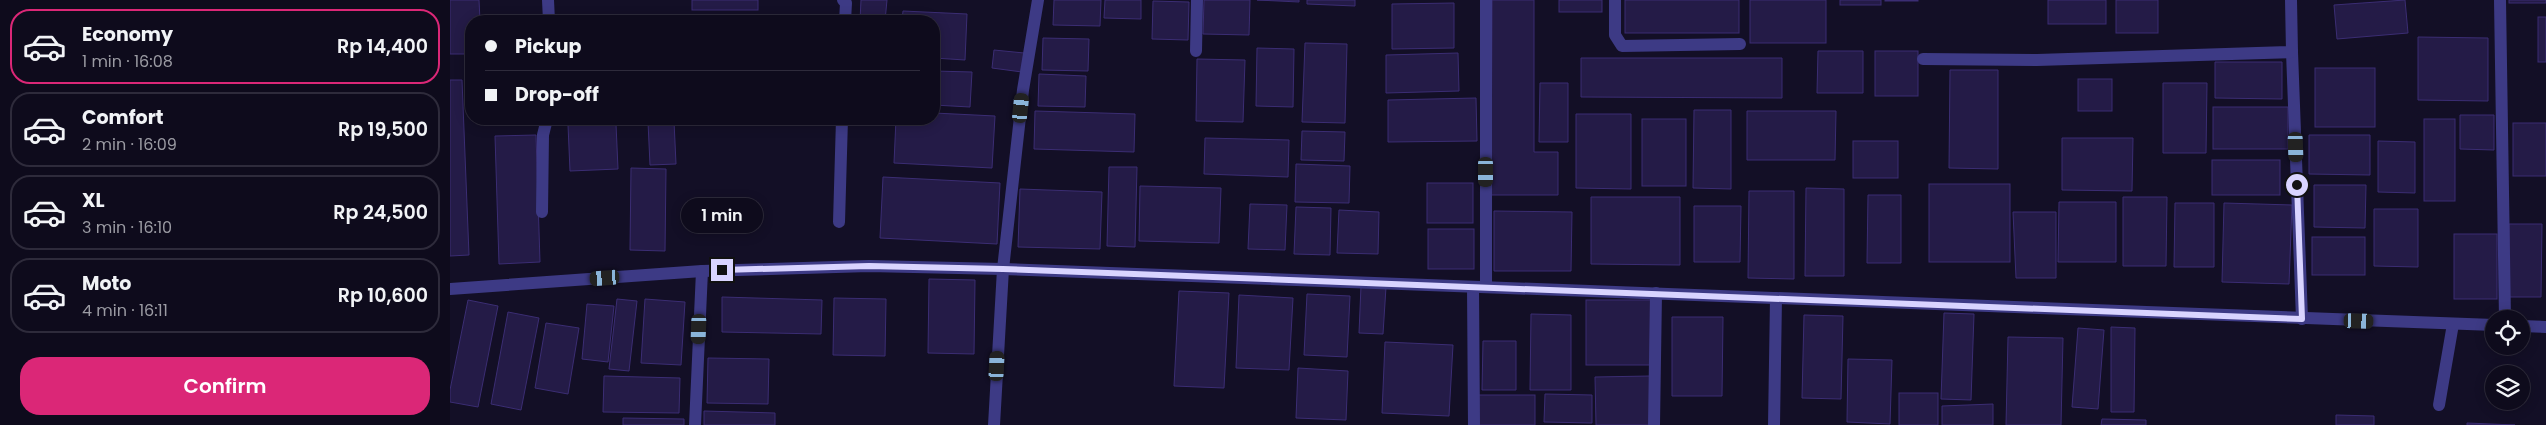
<!DOCTYPE html>
<html lang="en">
<head>
<meta charset="utf-8">
<style>
  body { margin:0; font-family:Poppins,sans-serif; background:#171425; color:#f1f3f6; height:100vh; display:flex; flex-direction:column; font-size:19px; white-space:nowrap }
  * { box-sizing:border-box; margin:0 }
  p { font-size:16px; color:#9b9ba3 }
  .icon { flex:none; width:28px; height:28px; fill:none; stroke:currentColor; stroke-width:2; stroke-linecap:round; stroke-linejoin:round }
  .map { position:relative; flex:1; overflow:hidden }
  .panel { display:flex; flex-direction:column; background:#0e0b1c; width:450px }
  .panel>* { flex:none }
  .guide { position:absolute; left:15px; top:15px; width:475px; height:110px; border-radius:20px; box-shadow:0 2px 12px #0003,0 0 0 1px #2e2b3b; display:grid; align-content:center; height:110px; padding:0 20px; background:#0e0b1c }
  .buttons { position:absolute; left:2035px; top:310px; display:grid; gap:10px }
  .buttons a { display:grid; place-items:center; width:45px; height:45px; border-radius:50%; background:#0e0b1c; box-shadow:0 2px 12px #0003,0 0 0 1px #2e2b3b; font-size:25px }
  .end { position:absolute; width:22px; height:22px; margin:-11px; border:6px solid #d9d4ff; background:#111; box-shadow:0 0 0 2px #111 }
  .from { border-radius:50% }
  .bubble { position:absolute; height:35px; border-radius:18px; background:#0e0b1c; box-shadow:0 2px 12px #0003,0 0 0 1px #2e2b3b; font-size:16px; font-weight:600; line-height:35px; text-align:center }
  .car { position:absolute; width:15px; height:30px; margin:-15px -8px; border-radius:6px; box-shadow:0 0 4px 1px #0007; background:linear-gradient(#222 24%,#8ab4d8 0 40%,#222 0 76%,#8ab4d8 0 86%,#222 0) }
  .guide b { display:flex; align-items:center; gap:18px; height:48px; font-size:19px }
  .guide b+b { border-top:1px solid #2e2b3b }
  .guide i { width:12px; height:12px; background:#f1f3f6 }
  ul { padding:9px 0 0; list-style:none }
  li { display:flex; align-items:center; gap:15px; height:75px; margin:0 10px 8px; padding:0 10px; border:2px solid #2e2b3b; border-radius:20px }
  li div { flex:1 }
  li b { display:block; font-size:19px }
  li em { font-style:normal; font-weight:600 }
  li.on { border-color:#db2777 }
  li>.icon { width:45px; height:45px; stroke-width:1.5 }
  .primary-button { display:flex; gap:10px; margin-top:auto; padding:10px 20px }
  .primary-button a { flex:1; height:58px; border-radius:20px; background:#db2777; color:#fff; font-size:20px; font-weight:600; line-height:58px; text-align:center }
  main { display:flex; flex:1; min-height:0 }
  .map>svg:first-child { display:block }
</style>
</head>
<body>
<main>
<section class="panel">
<ul>
<li class="on"><svg class="icon" aria-label="car" viewBox="0 0 24 24"><path d="M5 17H2v-5l4-1 3-4h7l3 4 3 1v5h-3M9 17h6M6 11h13"/><circle cx="7" cy="17" r="2"/><circle cx="17" cy="17" r="2"/></svg><div><b>Economy</b><p>1 min · 16:08</p></div><em>Rp 14,400</em></li>
<li><svg class="icon" aria-label="car" viewBox="0 0 24 24"><path d="M5 17H2v-5l4-1 3-4h7l3 4 3 1v5h-3M9 17h6M6 11h13"/><circle cx="7" cy="17" r="2"/><circle cx="17" cy="17" r="2"/></svg><div><b>Comfort</b><p>2 min · 16:09</p></div><em>Rp 19,500</em></li>
<li><svg class="icon" aria-label="car" viewBox="0 0 24 24"><path d="M5 17H2v-5l4-1 3-4h7l3 4 3 1v5h-3M9 17h6M6 11h13"/><circle cx="7" cy="17" r="2"/><circle cx="17" cy="17" r="2"/></svg><div><b>XL</b><p>3 min · 16:10</p></div><em>Rp 24,500</em></li>
<li><svg class="icon" aria-label="car" viewBox="0 0 24 24"><path d="M5 17H2v-5l4-1 3-4h7l3 4 3 1v5h-3M9 17h6M6 11h13"/><circle cx="7" cy="17" r="2"/><circle cx="17" cy="17" r="2"/></svg><div><b>Moto</b><p>4 min · 16:11</p></div><em>Rp 10,600</em></li>
</ul>
<div class="primary-button"><a>Confirm</a></div>
</section>
<div class="map">
<svg width="2096" height="425" viewBox="0 0 2096 425">
  <rect width="100%" height="100%" fill="#130f26"/>
  <!-- building -->
  <g fill="#241b47" stroke="#3b2d73">
    <polygon points="0,0 29,0 30,21 21,21 21,54 0,54"/>
    <rect x="242" y="0" width="66" height="10"/>
    <polygon points="411,0 437,0 435,21 410,21"/>
    <polygon points="604,0 651,0 650,26 603,25"/>
    <polygon points="655,0 691,0 691,19 654,18"/>
    <polygon points="754,0 800,0 799,35 753,34"/>
    <polygon points="807,0 849,0 849,2"/>
    <polygon points="857,0 905,0 905,6 857,4"/>
    <polygon points="1042,0 1084,0 1084,152 1108,152 1108,195 1041,195"/>
    <rect x="1109" y="0" width="43" height="12"/>
    <rect x="1175" y="0" width="114" height="33"/>
    <rect x="1300" y="0" width="76" height="43"/>
    <rect x="1390" y="0" width="41" height="5"/>
    <rect x="1435" y="0" width="33" height="1"/>
    <rect x="1598" y="0" width="58" height="24"/>
    <rect x="1666" y="0" width="42" height="33"/>
    <polygon points="1955,0 1958,33 1887,39 1884,5"/>
    <rect x="2059" y="0" width="37" height="3"/>
    <polygon points="703,1 739,2 738,40 702,39"/>
    <polygon points="1004,3 1004,48 942,49 942,4"/>
    <polygon points="453,11 517,14 515,60 484,58 484,21 452,21"/>
    <rect x="166" y="17" width="52" height="4"/>
    <rect x="2088" y="17" width="8" height="45"/>
    <polygon points="1968,37 2038,38 2038,101 1968,100"/>
    <polygon points="593,38 639,39 638,71 592,70"/>
    <polygon points="855,43 897,44 895,123 852,122"/>
    <polygon points="807,48 844,49 843,107 806,106"/>
    <polygon points="544,50 574,53 572,72 542,68"/>
    <polygon points="1368,51 1413,51 1413,93 1367,93"/>
    <rect x="1425" y="51" width="43" height="45"/>
    <polygon points="1008,53 1009,91 936,93 936,55"/>
    <polygon points="1131,58 1332,58 1332,98 1131,97"/>
    <polygon points="747,59 795,60 793,122 746,121"/>
    <polygon points="1765,62 1832,62 1832,99 1765,98"/>
    <rect x="1865" y="68" width="60" height="59"/>
    <polygon points="1500,70 1548,70 1548,169 1499,168"/>
    <polygon points="484,71 522,72 520,107 484,105"/>
    <polygon points="589,74 636,76 635,107 588,106"/>
    <rect x="1628" y="79" width="34" height="32"/>
    <polygon points="0,80 12,80 19,255 0,256"/>
    <polygon points="1090,83 1118,83 1118,142 1089,142"/>
    <polygon points="1713,83 1757,83 1756,153 1713,153"/>
    <polygon points="1026,98 1027,141 938,142 938,100"/>
    <rect x="1763" y="107" width="75" height="42"/>
    <polygon points="1244,110 1281,110 1281,189 1243,188"/>
    <polygon points="585,111 685,114 684,152 584,149"/>
    <polygon points="1297,111 1386,111 1385,160 1297,160"/>
    <polygon points="484,113 545,116 542,168 444,163 446,119 484,119"/>
    <polygon points="1126,114 1181,114 1181,189 1126,188"/>
    <polygon points="2010,115 2044,115 2044,150 2010,149"/>
    <rect x="1192" y="119" width="44" height="67"/>
    <rect x="1974" y="119" width="31" height="82"/>
    <polygon points="224,121 226,164 200,165 198,122"/>
    <rect x="2063" y="123" width="33" height="53"/>
    <polygon points="166,124 168,169 120,171 118,125"/>
    <polygon points="852,131 895,132 894,161 851,160"/>
    <polygon points="86,135 90,262 49,264 45,136"/>
    <polygon points="1859,135 1920,135 1920,175 1859,174"/>
    <polygon points="755,138 839,140 838,177 754,174"/>
    <polygon points="1612,138 1683,138 1682,191 1612,190"/>
    <rect x="1403" y="141" width="45" height="37"/>
    <polygon points="1928,141 1965,142 1965,193 1928,192"/>
    <rect x="1762" y="160" width="68" height="35"/>
    <polygon points="846,164 900,166 899,203 845,202"/>
    <polygon points="659,167 687,167 685,247 657,246"/>
    <polygon points="181,168 216,169 215,251 180,250"/>
    <polygon points="433,177 550,183 547,244 430,238"/>
    <rect x="977" y="183" width="46" height="40"/>
    <rect x="1479" y="184" width="81" height="78"/>
    <polygon points="1864,185 1916,185 1915,228 1864,227"/>
    <polygon points="690,186 771,188 769,243 689,241"/>
    <polygon points="1356,188 1394,189 1394,276 1355,276"/>
    <polygon points="570,189 652,192 650,249 568,247"/>
    <polygon points="1299,191 1344,191 1344,279 1298,278"/>
    <polygon points="1418,195 1451,195 1451,263 1417,263"/>
    <polygon points="1141,197 1230,197 1230,265 1141,264"/>
    <polygon points="1673,197 1717,197 1716,266 1673,266"/>
    <polygon points="1609,202 1666,202 1666,262 1608,262"/>
    <polygon points="1725,203 1764,203 1764,267 1724,267"/>
    <polygon points="1774,203 1842,205 1839,284 1772,282"/>
    <polygon points="800,204 837,205 835,250 798,249"/>
    <polygon points="1244,206 1291,206 1290,262 1244,262"/>
    <polygon points="846,207 881,208 880,255 844,254"/>
    <polygon points="1924,209 1968,209 1968,267 1924,266"/>
    <polygon points="889,210 929,212 928,254 887,253"/>
    <polygon points="1044,211 1122,212 1121,271 1044,271"/>
    <polygon points="1563,212 1606,212 1606,278 1566,278"/>
    <polygon points="2059,224 2092,224 2091,297 2059,297"/>
    <rect x="978" y="229" width="46" height="40"/>
    <rect x="2004" y="234" width="43" height="65"/>
    <rect x="1862" y="237" width="53" height="38"/>
    <polygon points="479,279 525,280 524,354 478,353"/>
    <polygon points="911,286 936,287 933,334 909,333"/>
    <polygon points="729,291 779,293 774,388 724,386"/>
    <polygon points="857,294 900,296 897,357 854,355"/>
    <polygon points="789,295 843,298 839,370 786,368"/>
    <polygon points="272,297 372,300 371,334 272,332"/>
    <polygon points="384,298 436,299 435,356 383,355"/>
    <polygon points="167,299 187,301 179,371 159,369"/>
    <polygon points="195,299 235,302 231,365 191,363"/>
    <polygon points="18,300 48,306 28,407 0,402 0,390"/>
    <rect x="1136" y="300" width="65" height="65"/>
    <polygon points="137,304 164,306 158,362 132,359"/>
    <polygon points="58,312 89,318 71,410 41,404"/>
    <polygon points="1494,313 1524,314 1521,400 1491,399"/>
    <polygon points="1081,314 1121,315 1121,390 1080,390"/>
    <polygon points="1354,315 1393,316 1391,399 1352,398"/>
    <polygon points="1222,317 1273,317 1272,396 1222,396"/>
    <polygon points="96,323 129,328 118,394 85,388"/>
    <polygon points="1661,327 1685,328 1684,412 1661,412"/>
    <polygon points="1628,328 1654,330 1648,409 1622,407"/>
    <polygon points="1558,337 1613,338 1611,425 1556,425"/>
    <polygon points="1033,341 1066,341 1066,390 1032,390"/>
    <polygon points="935,342 1003,345 999,416 932,413"/>
    <polygon points="258,358 319,359 318,404 257,403"/>
    <polygon points="1398,359 1442,360 1440,424 1397,422"/>
    <polygon points="848,368 898,371 896,420 846,418"/>
    <polygon points="154,376 230,378 229,413 153,412"/>
    <polygon points="1200,376 1201,425 1146,425 1145,377"/>
    <rect x="1449" y="393" width="39" height="32"/>
    <polygon points="1095,394 1142,395 1142,423 1094,422"/>
    <rect x="1028" y="395" width="57" height="30"/>
    <polygon points="1543,404 1543,425 1492,425 1492,406"/>
    <polygon points="254,411 325,413 325,425 254,425"/>
    <polygon points="1886,415 1924,416 1924,425 1886,425"/>
    <polygon points="173,418 234,419 234,425 173,425"/>
    <polygon points="1652,419 1696,420 1696,425 1651,425"/>
    <polygon points="2017,423 2065,425 2017,425"/>
  </g>
  <g fill="none" stroke-linecap="round" stroke-linejoin="round">
    <!-- lane -->
    <g stroke="#3d3a85" stroke-width="12">
      <polyline points="98,0 99,21"/>
      <polyline points="393,0 396,3 395,21"/>
      <polyline points="92,212 93,135 97,119"/>
      <polyline points="389,222 392,119"/>
      <polyline points="1989,405 2003,324"/>
    </g>
    <!-- street -->
    <g stroke="#3d3a85" stroke-width="12">
      <polyline points="1036,0 1036,287"/>
      <polyline points="1165,0 1165,35 1172,46 1290,44"/>
      <polyline points="2050,0 2055,319"/>
      <polyline points="746,51 747,0"/>
      <polyline points="1842,52 1852,319"/>
      <polyline points="1473,59 1587,60 1842,52 1841,0"/>
      <polyline points="1023,287 1024,425"/>
      <polyline points="0,289 252,271 419,266 553,269 2044,325"/>
      <polyline points="2071,326 2096,327"/>
      <polyline points="245,425 252,271"/>
      <polyline points="544,425 553,269 573,90 588,0"/>
      <polyline points="1204,425 1206,293"/>
      <polyline points="1324,425 1326,298"/>
    </g>
  </g>
  <g fill="none" stroke-linecap="round" stroke-linejoin="round">
    <!-- route -->
    <polyline stroke="#d9d4ff" stroke-width="6" points="272,270 419,266 553,269 1852,319 1847,185"/>
  </g>
</svg>
<div class="buttons">
<a><svg class="icon" aria-label="locate" viewBox="0 0 24 24"><circle cx="12" cy="12" r="6"/><path d="M12 2v4M12 18v4M2 12h4M18 12h4"/></svg></a>
<a><svg class="icon" aria-label="layers" viewBox="0 0 24 24"><path d="M12 4l9 5-9 5-9-5zM3 14l9 5 9-5"/></svg></a>
</div>
<i class="end from" style="left:1847px;top:185px"></i>
<i class="end" style="left:272px;top:270px"></i>
<div class="bubble" style="left:231px;top:198px;width:82px">1 min</div>
<i class="car" style="left:571px;top:108px;rotate:6deg"></i>
<i class="car" style="left:1846px;top:147px;rotate:178deg"></i>
<i class="car" style="left:1036px;top:172px;rotate:180deg"></i>
<i class="car" style="left:155px;top:278px;rotate:266deg"></i>
<i class="car" style="left:1909px;top:321px;rotate:92deg"></i>
<i class="car" style="left:249px;top:329px;rotate:182deg"></i>
<i class="car" style="left:547px;top:366px;rotate:3deg"></i>
<div class="guide">
<b><i class="from"></i>Pickup</b>
<b><i></i>Drop-off</b>
</div>
</div>
</main>
</body>
</html>
